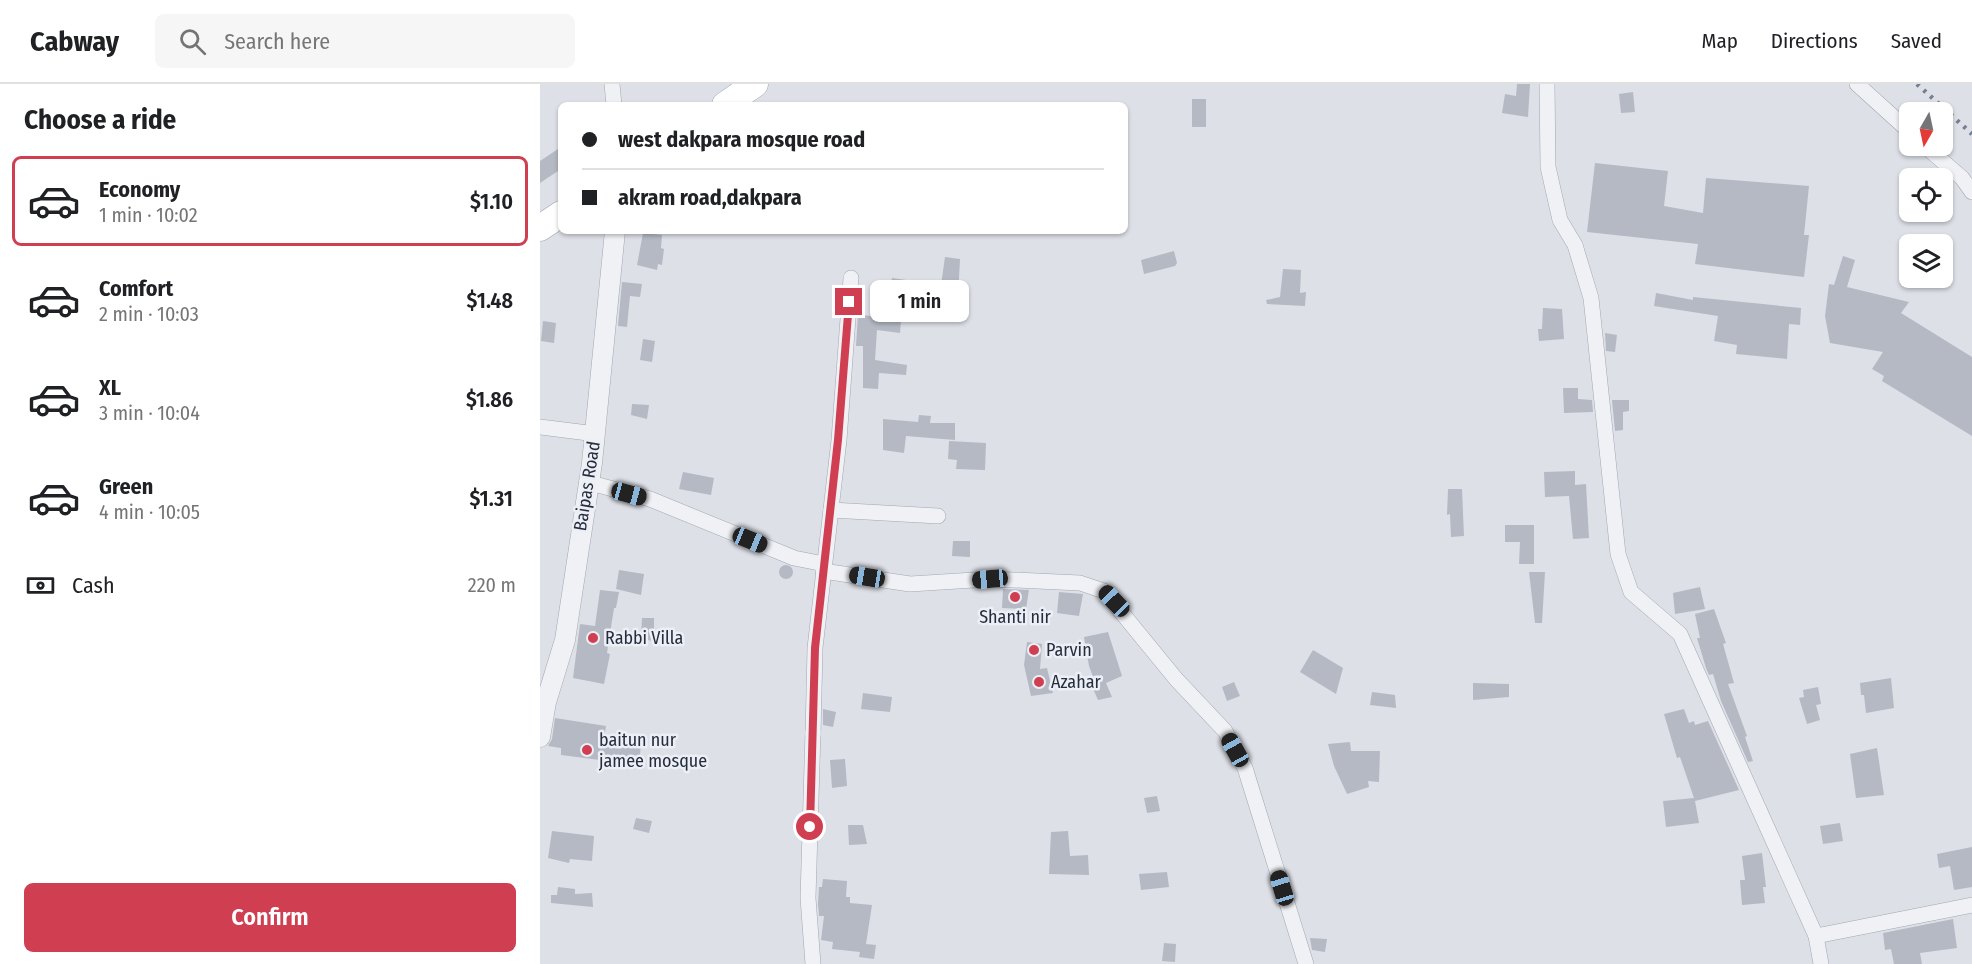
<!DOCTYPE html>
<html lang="en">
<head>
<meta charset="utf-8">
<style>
  body { margin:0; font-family:"Fira Sans Condensed",sans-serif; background:#f6f6f6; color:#202124; height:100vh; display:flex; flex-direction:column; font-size:22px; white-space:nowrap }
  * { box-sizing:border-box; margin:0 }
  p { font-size:20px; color:#757577 }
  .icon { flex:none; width:33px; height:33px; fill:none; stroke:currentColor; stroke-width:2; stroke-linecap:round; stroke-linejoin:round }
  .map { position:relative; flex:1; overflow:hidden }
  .details { display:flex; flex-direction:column; background:#fff; width:540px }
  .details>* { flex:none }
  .banner { position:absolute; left:18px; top:18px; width:570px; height:132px; border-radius:9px; box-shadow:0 2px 4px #0004; display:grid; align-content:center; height:132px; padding:0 24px; background:#fff }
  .needle { width:39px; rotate:189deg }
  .buttons { position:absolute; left:1359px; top:18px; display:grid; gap:12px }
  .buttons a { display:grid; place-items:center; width:54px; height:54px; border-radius:9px; background:#fff; box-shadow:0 2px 4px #0004; font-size:30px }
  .end { position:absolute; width:27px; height:27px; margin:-14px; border:8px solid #d03e51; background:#fff; box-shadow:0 0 0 3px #fff }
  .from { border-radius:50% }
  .bubble { position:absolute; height:42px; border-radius:9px; background:#fff; box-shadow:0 2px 4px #0004; font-size:20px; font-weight:600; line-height:42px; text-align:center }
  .car { position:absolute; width:18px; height:36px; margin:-18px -9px; border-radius:8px; box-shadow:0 0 4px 2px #0007; background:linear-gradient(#222 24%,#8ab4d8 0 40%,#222 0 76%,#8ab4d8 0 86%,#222 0) }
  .banner b { display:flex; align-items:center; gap:21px; height:57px; font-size:22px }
  .banner b+b { border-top:2px solid #e0e0e0 }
  .banner i { width:15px; height:15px; background:#202124 }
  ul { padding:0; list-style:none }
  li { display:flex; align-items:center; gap:18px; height:90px; margin:0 12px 9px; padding:0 12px; border:3px solid transparent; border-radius:9px }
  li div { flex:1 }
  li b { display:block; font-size:22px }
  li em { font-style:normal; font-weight:600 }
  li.current { border-color:#d03e51 }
  li>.icon { width:54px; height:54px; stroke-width:1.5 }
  h2 { padding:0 24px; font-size:27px; line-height:72px }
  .pay { display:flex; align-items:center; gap:15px; height:66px; padding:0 24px; font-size:22px }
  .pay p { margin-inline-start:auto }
  .cta { display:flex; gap:12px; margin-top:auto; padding:12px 24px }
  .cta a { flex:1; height:69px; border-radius:9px; background:#d03e51; color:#fff; font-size:24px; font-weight:600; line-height:69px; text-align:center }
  header { display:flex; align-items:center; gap:36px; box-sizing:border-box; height:84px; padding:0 30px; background:#fff; border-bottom:2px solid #e0e0e0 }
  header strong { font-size:28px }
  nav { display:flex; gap:33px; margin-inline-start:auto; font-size:21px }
  .search { width:420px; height:54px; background:#f6f6f6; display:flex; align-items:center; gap:15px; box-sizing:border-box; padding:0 21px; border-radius:9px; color:#757577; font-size:22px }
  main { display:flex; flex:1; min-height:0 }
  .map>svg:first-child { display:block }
</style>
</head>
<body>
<header>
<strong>Cabway</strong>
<div class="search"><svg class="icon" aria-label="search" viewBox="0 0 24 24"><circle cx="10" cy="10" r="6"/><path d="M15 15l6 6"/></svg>Search here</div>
<nav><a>Map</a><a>Directions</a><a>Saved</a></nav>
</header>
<main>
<section class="details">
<h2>Choose a ride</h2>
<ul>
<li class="current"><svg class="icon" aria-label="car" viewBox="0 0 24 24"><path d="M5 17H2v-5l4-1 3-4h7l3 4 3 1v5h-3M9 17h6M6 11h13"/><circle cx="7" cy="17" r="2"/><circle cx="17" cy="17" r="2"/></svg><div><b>Economy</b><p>1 min · 10:02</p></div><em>$1.10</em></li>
<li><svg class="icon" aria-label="car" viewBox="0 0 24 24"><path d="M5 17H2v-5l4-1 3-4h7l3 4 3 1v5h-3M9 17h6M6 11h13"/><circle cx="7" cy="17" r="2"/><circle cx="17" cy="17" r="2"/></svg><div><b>Comfort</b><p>2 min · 10:03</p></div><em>$1.48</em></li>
<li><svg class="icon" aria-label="car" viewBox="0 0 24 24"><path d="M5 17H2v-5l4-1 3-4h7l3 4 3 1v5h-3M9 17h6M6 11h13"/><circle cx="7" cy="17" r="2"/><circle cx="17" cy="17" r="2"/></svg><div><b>XL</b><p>3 min · 10:04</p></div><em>$1.86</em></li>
<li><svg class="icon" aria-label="car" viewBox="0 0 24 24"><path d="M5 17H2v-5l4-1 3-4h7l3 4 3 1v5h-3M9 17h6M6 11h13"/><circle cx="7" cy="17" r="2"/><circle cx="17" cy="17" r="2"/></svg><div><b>Green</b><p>4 min · 10:05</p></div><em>$1.31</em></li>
</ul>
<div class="pay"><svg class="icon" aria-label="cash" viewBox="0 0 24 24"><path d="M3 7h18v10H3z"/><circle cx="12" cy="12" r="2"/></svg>Cash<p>220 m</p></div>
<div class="cta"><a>Confirm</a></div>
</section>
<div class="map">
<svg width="1432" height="880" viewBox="0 0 1432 880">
  <rect width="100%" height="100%" fill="#dde0e7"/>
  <!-- building -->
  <g fill="#b4b9c4">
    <polygon points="977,0 990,0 988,33 962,29 965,10 976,12"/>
    <polygon points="1093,8 1095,28 1081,29 1079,10"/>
    <rect x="652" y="15" width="14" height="28"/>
    <polygon points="21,63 21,85 0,99 0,77"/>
    <polygon points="1055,79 1128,87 1124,122 1163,129 1166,94 1269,102 1264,151 1269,151 1264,193 1155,180 1158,160 1047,148"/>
    <polygon points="103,149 122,151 121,164 124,165 122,181 118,180 117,186 97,181"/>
    <polygon points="634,167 637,179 635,182 604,190 601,176"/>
    <polygon points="1303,172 1315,176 1307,203 1369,218 1361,229 1432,273 1432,352 1342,297 1344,292 1332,285 1343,268 1290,259 1285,232 1289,200 1294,201"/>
    <polygon points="405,173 420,175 418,214 388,213 388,224 362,222 360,249 337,246 335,276 367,281 366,291 339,289 338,305 323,304 323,262 316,262 318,230 341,234 346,202 350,203 352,194 401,201"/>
    <polygon points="743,185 761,186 760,209 766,208 765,222 727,220 726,216 740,213"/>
    <polygon points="82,198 102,200 100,213 90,212 87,243 78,242"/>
    <polygon points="1116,209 1153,216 1153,213 1261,224 1260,241 1249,240 1247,275 1196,270 1197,261 1174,257 1178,232 1114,222"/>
    <polygon points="1003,224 1022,225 1024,255 999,257 998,245 1002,245"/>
    <polygon points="3,237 16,239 14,259 1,257"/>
    <polygon points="1065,249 1077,251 1075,268 1066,267"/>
    <polygon points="103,255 115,257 112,278 100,276"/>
    <polygon points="1023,304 1038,304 1038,315 1052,316 1053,328 1024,329"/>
    <polygon points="1072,316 1089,316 1089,327 1083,328 1083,346 1075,347"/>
    <polygon points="92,320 109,321 107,335 91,331"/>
    <polygon points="379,331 391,332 390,339 415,339 415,356 366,352 364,369 343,366 343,335 378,338"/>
    <polygon points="409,357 446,359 445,386 416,385 417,376 408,375"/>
    <polygon points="1035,387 1035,401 1046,400 1049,454 1033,455 1029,412 1005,413 1004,388"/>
    <polygon points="143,388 174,394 171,411 139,405"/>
    <polygon points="908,405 922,405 924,452 911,453 910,430 907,431"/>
    <polygon points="965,441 994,441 994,480 979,480 980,458 965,458"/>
    <polygon points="413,457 430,457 430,473 412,472"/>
    <circle cx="246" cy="488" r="7"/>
    <polygon points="79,486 104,490 101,511 76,505"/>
    <polygon points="989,488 1005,488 1002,539 995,539"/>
    <polygon points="1160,503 1165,525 1135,530 1133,509"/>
    <polygon points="463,505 489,506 486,525 462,524"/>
    <polygon points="60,506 79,508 76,524 74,524 67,569 70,570 64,600 33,594 40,540 55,542"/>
    <polygon points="519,508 543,510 539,532 517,529"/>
    <polygon points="1174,525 1186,559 1183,560 1194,599 1188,600 1207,652 1205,653 1213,677 1208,678 1181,617 1173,590 1169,591 1166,584 1157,554 1160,554 1155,530"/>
    <polygon points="102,534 114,534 114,557 101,555"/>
    <polygon points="568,548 582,592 566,599 572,613 558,616 551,600 555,598 549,582 544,553"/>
    <polygon points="487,558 502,560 500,585 507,584 513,609 491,612 484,581"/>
    <polygon points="773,566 803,584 796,610 760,588"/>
    <polygon points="1351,594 1354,624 1326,629 1324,611 1321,611 1320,599"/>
    <polygon points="694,598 700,612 687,617 682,603"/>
    <polygon points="933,599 969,600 969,613 933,616"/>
    <polygon points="1278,603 1281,620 1276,621 1280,636 1267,640 1259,614 1264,613 1263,606"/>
    <polygon points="832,608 855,611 856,624 830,621"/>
    <polygon points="323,609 352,613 350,628 321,625"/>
    <polygon points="283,625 296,628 293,643 283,641"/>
    <polygon points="1144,625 1149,639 1154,637 1155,641 1168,637 1199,706 1155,717 1159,739 1126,743 1123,717 1154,714 1140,673 1137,674 1124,630"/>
    <polygon points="15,634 66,642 64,654 101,658 100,672 93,671 91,680 21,671 21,664 8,662 12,655"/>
    <polygon points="810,658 811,667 840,667 839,698 828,697 829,703 807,710 794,682 788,660"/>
    <polygon points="1337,664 1344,711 1316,714 1310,670"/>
    <polygon points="305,675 307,702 292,704 290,676"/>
    <polygon points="617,712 620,727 607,729 604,714"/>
    <polygon points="96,734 112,737 109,749 93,745"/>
    <polygon points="1300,739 1303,757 1283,760 1280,742"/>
    <polygon points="308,741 323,741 327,760 309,761"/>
    <polygon points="12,747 54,752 52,777 30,775 29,779 8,774"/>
    <polygon points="528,747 530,772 548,771 549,791 509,790 511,748"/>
    <polygon points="1432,763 1432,803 1414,806 1410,782 1399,784 1397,770"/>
    <polygon points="1222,769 1226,803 1223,803 1225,819 1202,821 1200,796 1205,796 1202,772"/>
    <polygon points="627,788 629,803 601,806 599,790"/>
    <polygon points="283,795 307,797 306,813 310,813 310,819 332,821 326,860 336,861 334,875 319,873 320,868 292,865 293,858 281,856 284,832 279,832 278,820 279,803 282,803"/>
    <polygon points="18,803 35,805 35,810 52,809 53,823 11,819 11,811 17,811"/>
    <polygon points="1413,835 1417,864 1380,869 1382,880 1354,880 1351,865 1345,866 1343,849"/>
    <polygon points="770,854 787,855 785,868 772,866"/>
    <polygon points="624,859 636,860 635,878 622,877"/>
  </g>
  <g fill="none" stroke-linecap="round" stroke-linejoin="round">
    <!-- minor casing -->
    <g stroke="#a2a7b1" stroke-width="16">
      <g id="minor">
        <polyline points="72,0 74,21"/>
        <polyline points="1007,0 1008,83 1020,136 1035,161 1051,214 1078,470 1091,508 1140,550 1276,852 1281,880"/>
        <polyline points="1317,0 1370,48"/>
        <polyline points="1385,62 1422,94 1432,108"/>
        <polyline points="0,343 56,350"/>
        <polyline points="47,398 110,415 254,474 284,480"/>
        <polyline points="291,426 398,432"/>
        <polyline points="283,487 370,500 450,495 497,497 540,499 564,507 636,595 685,647 705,684 766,880"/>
        <polyline points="273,651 275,564 299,356 311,194"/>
        <polyline points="1276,852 1432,821"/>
        <polyline points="273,880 268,814 273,648"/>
      </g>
    </g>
    <!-- tertiary casing -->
    <g stroke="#a2a7b1" stroke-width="21">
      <polyline id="tertiary" points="0,653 6,618 25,556 52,379 75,147"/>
    </g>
    <!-- primary casing -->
    <g stroke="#9ca4b3" stroke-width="27">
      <g id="primary">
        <polyline points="185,21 215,0"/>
        <polyline points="0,144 21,130"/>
      </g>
    </g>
    <!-- minor -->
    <use href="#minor" stroke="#eff1f5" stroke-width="15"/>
    <!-- tertiary -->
    <use href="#tertiary" stroke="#eff1f5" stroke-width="20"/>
    <!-- primary -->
    <use href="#primary" stroke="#fff" stroke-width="26"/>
    <!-- rail -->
    <polyline stroke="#767f91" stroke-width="4.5" stroke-dasharray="3 6" stroke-linecap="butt" points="1377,0 1432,50"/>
  </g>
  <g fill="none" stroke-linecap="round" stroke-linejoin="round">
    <!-- route -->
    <polyline stroke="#d03e51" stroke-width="8" points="270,743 275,564 298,356 309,218"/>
  </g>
  <!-- markers -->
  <g fill="#d03e51" stroke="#eceff5" stroke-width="2">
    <circle cx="475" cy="513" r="6"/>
    <circle cx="53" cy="554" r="6"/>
    <circle cx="494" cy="566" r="6"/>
    <circle cx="499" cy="598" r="6"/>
    <circle cx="47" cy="666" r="6"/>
  </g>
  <g text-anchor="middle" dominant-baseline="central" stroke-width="5" stroke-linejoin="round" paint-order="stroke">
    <!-- street labels -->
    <g font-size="18" fill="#262e3d" stroke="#eceff5">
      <text transform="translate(47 402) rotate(-81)">Baipas Road</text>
    </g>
    <!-- poi labels -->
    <g font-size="18" fill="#262e3d" stroke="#eceff5" text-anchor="start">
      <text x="475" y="533" text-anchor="middle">Shanti nir</text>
      <text x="65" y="554">Rabbi Villa</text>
      <text x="506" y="566">Parvin</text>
      <text x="511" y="598">Azahar</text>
      <text x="59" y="656">baitun nur<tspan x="59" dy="21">jamee mosque</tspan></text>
    </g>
  </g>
</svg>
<div class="buttons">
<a><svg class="needle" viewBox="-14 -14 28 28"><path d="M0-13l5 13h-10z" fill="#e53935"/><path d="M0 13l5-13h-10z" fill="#757577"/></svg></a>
<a><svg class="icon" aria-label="locate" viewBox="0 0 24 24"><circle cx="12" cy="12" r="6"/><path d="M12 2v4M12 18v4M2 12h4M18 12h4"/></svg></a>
<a><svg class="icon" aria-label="layers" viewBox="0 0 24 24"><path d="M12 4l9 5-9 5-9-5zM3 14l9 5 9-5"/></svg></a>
</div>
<i class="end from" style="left:270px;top:743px"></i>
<i class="end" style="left:309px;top:218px"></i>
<div class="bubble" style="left:330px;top:196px;width:99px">1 min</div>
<i class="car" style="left:89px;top:410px;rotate:105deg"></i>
<i class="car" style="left:210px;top:456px;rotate:112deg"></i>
<i class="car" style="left:327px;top:493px;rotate:279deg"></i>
<i class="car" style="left:450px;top:495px;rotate:265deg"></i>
<i class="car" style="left:574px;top:517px;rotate:316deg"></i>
<i class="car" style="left:695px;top:666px;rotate:331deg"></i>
<i class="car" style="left:742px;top:804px;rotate:343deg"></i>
<div class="banner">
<b><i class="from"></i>west dakpara mosque road</b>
<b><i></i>akram road,dakpara</b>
</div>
</div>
</main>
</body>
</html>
